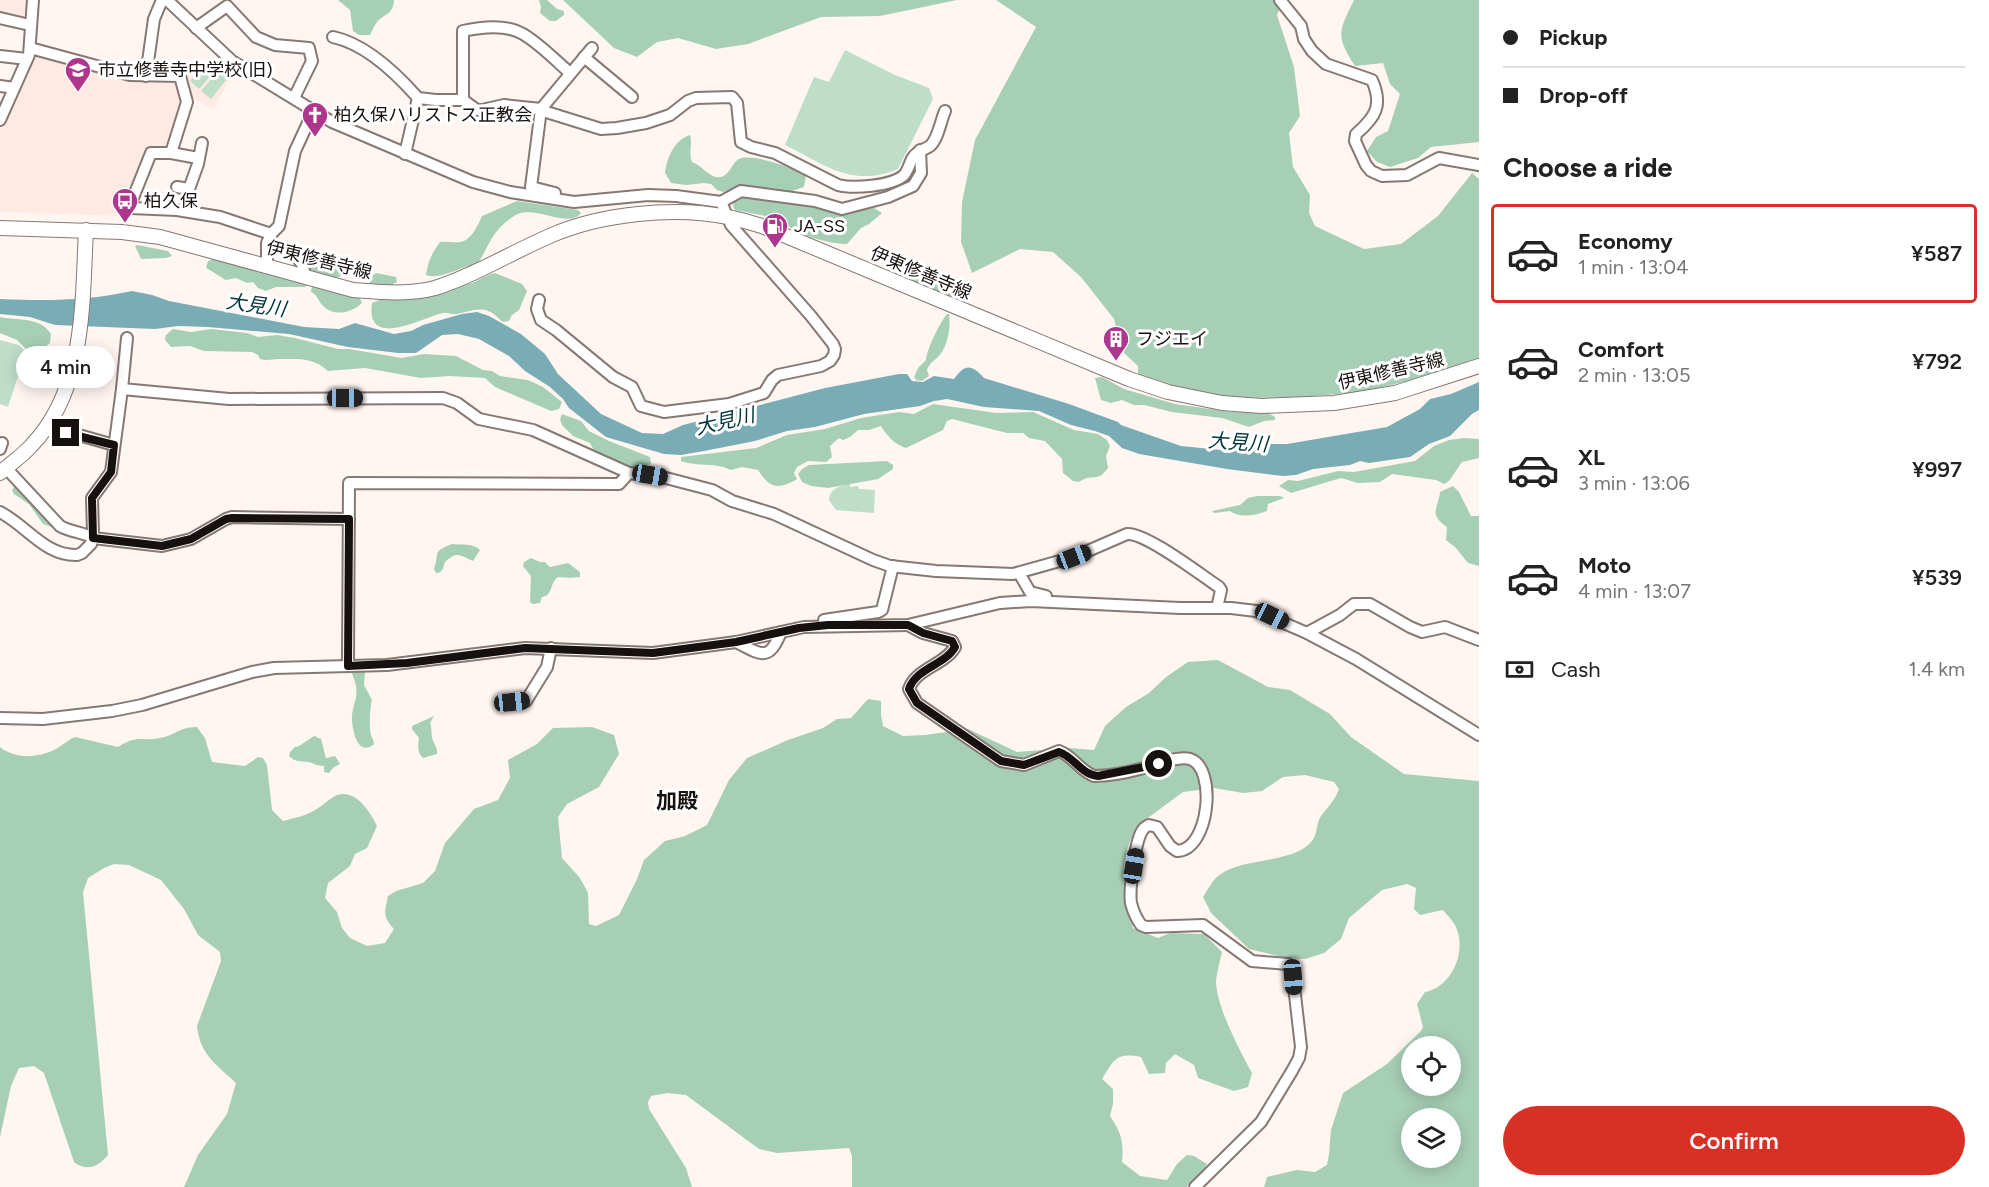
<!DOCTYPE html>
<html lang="en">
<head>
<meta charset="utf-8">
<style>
  body { margin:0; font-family:Figtree,"Noto Sans JP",sans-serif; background:#f2f2f2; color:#222; height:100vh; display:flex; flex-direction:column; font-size:22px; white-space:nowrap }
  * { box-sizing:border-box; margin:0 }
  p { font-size:20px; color:#767676 }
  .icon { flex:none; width:33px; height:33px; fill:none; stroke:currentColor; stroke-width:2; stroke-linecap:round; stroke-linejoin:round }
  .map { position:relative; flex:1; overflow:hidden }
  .side { display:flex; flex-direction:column; background:#fff; width:510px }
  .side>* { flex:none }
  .hud { display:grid; align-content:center; height:132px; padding:0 24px; background:#fff }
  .controls { position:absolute; left:1401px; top:1036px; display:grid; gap:12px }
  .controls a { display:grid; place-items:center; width:60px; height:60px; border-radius:50%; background:#fff; box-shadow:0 3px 15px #0003; font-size:30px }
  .end { position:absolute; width:27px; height:27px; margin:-14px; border:8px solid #16100e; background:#fff; box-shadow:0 0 0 3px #fff }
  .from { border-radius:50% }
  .bubble { position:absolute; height:42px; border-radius:21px; background:#fff; box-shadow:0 3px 15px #0003; font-size:20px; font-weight:600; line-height:42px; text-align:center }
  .car { position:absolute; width:18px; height:36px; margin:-18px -9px; border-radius:8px; box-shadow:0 0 4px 2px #0007; background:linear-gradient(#222 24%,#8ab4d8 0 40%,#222 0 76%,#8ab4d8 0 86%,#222 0) }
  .hud b { display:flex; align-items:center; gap:21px; height:57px; font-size:22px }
  .hud b+b { border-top:2px solid #e0e0e0 }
  .hud i { width:15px; height:15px; background:#222 }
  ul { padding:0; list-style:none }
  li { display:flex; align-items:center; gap:18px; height:99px; margin:0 12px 9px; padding:0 12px; border:3px solid transparent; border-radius:6px }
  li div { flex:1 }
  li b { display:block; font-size:22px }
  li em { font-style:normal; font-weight:600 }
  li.selected { border-color:#d93025 }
  li>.icon { width:54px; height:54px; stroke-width:1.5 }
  h2 { padding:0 24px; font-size:27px; line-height:72px }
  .pay { display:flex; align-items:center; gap:15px; height:66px; padding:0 24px; font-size:22px }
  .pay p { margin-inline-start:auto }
  .button { display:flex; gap:12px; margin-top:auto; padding:12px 24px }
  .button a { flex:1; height:69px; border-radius:36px; background:#d93025; color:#fff; font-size:24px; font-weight:600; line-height:69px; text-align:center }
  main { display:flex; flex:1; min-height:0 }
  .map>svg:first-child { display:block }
</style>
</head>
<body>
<main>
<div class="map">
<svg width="1479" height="1187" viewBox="0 0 1479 1187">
  <rect width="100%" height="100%" fill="#fff5f1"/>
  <!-- built -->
  <g fill="#feeae3">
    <polygon points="0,0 30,0 27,19 0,15"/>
    <polygon points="33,54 177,79 183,101 167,150 148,148 124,216 0,212 0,128"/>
    <polygon points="214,56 234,71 213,109 193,98 185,75"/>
  </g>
  <!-- green -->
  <g fill="#bedeca">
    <path d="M845 50 895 75 929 88 933 99 898 169C852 188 825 165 785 145L814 77 829 82Z"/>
    <polygon points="207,61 216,70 199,89 190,81"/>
    <polygon points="218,71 227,79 211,99 201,91"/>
    <polygon points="0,340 19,345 28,355 19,373 8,407 0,404"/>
    <path d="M849 483 851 487 858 486 859 489 875 490 874 513 836 510 829 500C830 488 839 487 849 483Z"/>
  </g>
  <!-- forest -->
  <g fill="#a7cfb6" fill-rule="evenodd">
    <path d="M338 0H394C393 15 385 13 377 22 374 26 372 31 370 35H359L353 31 350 10Z"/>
    <polygon points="539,0 547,0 557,9 564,11 564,15 556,21 550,21 540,13 541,7"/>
    <polygon points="563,0 957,0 880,16 821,17 748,44 716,49 678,38 657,42 637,57 614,48"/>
    <polygon points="996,0 1284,0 1277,15 1294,67 1300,116 1289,133 1293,167 1310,195 1309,213 1315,226 1364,249 1401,244 1438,216 1472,173 1479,179 1479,360 1425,377 1361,392 1301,397 1234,398 1183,390 1138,378 1138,366 1122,351 1114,319 1081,277 1053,252 1020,249 972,273 961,242 962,202 975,140 1036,27"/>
    <path d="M1354 0H1479V142L1431 147 1418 158 1390 167 1377 162 1367 151 1376 137 1388 131 1400 94 1390 84 1383 63 1355 66C1335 35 1339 31 1354 0Z"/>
    <path d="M690 135C693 144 688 151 692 162 702 165 710 179 720 177 730 176 731 163 739 159 752 153 794 168 806 175L804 187 789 192 772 188 736 189 723 192 717 190 711 184 704 183 686 185 671 183 665 173C667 158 674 140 690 135Z"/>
    <path d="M742 198H768L800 204 803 206 814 205 857 210 874 208 882 213 869 224 861 228 847 244C829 244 791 234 781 219L735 210 733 206 734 202Z"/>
    <path d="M517 201 578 210 581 213C568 230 533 203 514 216 492 230 490 244 477 265 461 265 441 281 426 275 428 261 432 253 440 242 446 241 453 243 460 242 471 241 478 225 482 216Z"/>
    <polygon points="137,245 168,251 172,256 166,258 141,259 135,246"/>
    <path d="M308 252H310L314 259 318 262 329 263 337 270 352 269 353 271C342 276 332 282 321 274L312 275 309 273 305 262 307 260Z"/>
    <path d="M215 259 309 284 305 287H276L266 291 258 288 253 282 247 283 236 278 226 280C224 279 207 268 206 268L208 261Z"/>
    <polygon points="376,273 396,277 397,282 389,286 369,283 370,277"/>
    <path d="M495 273 522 284 527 291 519 310 512 315 509 321 503 322C499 319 493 312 488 311 478 307 467 312 457 314 452 315 447 312 443 313 423 317 365 351 372 303L382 299 389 300 462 285C477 284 481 276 495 273Z"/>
    <path d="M901 274 921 280 959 286 965 287 967 290 961 300 954 301C941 295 906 284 901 274Z"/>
    <path d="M312 286 320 287 329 291 359 296 362 303C352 313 334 317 323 306 318 301 318 295 311 292Z"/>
    <path d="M947 314H949C951 326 948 346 939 356 934 361 930 362 927 370L929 376 922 381 916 380 914 377 918 368 926 360C927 349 939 324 947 314Z"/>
    <path d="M0 317C17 321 40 316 51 334L50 343 38 352H29L17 340 0 333Z"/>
    <path d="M173 329 191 332 211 329 247 333 258 337 277 335 295 338 338 349H349L402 358 424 354 456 356 483 370 492 371 500 376 528 380 543 387 562 402 559 409 551 411 495 387 485 378 449 376 421 378 365 368 328 371C313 357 299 359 279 359 272 359 267 361 260 359L258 355 252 352 204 351 190 346 171 347 165 340 166 335Z"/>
    <polygon points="1102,377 1124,389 1175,404 1232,412 1267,412 1275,417 1275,420 1264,421 1249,427 1222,418 1172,412 1144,405 1134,405 1122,400 1111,403 1101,400 1095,378"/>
    <path d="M933 404 996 413 1033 412 1074 430 1098 434 1107 440 1110 446 1106 456 1108 468C1096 484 1094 472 1079 482L1073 481 1063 473 1062 459 1045 441 1029 438 1023 433H1007L952 419 947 421 943 430 906 448C894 444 887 436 881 426L869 430H858L850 437 843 440 839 438 830 446 832 457 826 462 808 461 797 467 794 473 797 479C777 491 769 487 758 470L742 467 731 470C715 462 697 467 681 461V457L756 448 787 435 825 429 861 418 899 412 914 414Z"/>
    <polygon points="562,414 581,421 589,431 609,441 650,457 651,464 640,467 626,466 596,454 590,443 573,436 562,425 560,419"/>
    <polygon points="1464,438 1479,439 1479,458 1462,462 1449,481 1444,484 1436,480 1392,474 1380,482 1358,483 1341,478 1291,493 1279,486 1288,480 1298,481 1338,471 1354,472 1415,461 1434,446 1449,440"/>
    <polygon points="887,461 893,465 893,469 878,479 828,488 811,486 802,482 798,474 802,469 809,465"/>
    <polygon points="16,484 55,528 43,524 29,504 14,494 12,490"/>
    <path d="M1453 486 1459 492 1471 516H1479V566L1468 563 1456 548 1446 540 1447 527C1428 514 1438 510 1440 492Z"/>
    <path d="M1257 496H1280L1284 498 1268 504 1267 511C1256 515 1240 519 1230 511L1214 513 1212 511 1240 505 1248 498Z"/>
    <path d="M452 544C461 545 473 543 480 550L473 561C458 555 458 551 445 562 443 566 444 573 436 573L434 569C440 553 431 552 452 544Z"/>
    <path d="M531 558 540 562H545L550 567 568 563 580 572V577C574 578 565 578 558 577 549 583 554 595 542 597L540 603 533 604 530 602 531 576 523 566 524 562Z"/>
    <path d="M1218 660 1268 687 1290 690 1330 714 1351 737 1404 774 1479 781V1187H1264L1267 1177 1297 1170 1315 1172 1327 1165 1329 1154 1331 1130 1343 1093 1387 1064 1421 1031 1423 1027 1417 1004 1425 992C1452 987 1468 950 1455 925 1452 920 1447 915 1443 910L1420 915 1414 909 1416 888 1407 884 1382 890 1349 918 1341 939 1324 953 1305 959 1286 958 1249 949 1211 913 1203 897C1207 891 1211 883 1216 878 1237 858 1279 864 1304 848 1320 838 1314 827 1321 816 1328 807 1335 800 1339 789L1334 782 1305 775 1283 777 1262 791 1243 793 1214 788 1183 792 1137 826 1127 849 1124 867V895L1133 928 1158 938 1170 933 1204 934 1222 952C1220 961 1217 971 1216 981 1216 1006 1240 1051 1252 1073L1248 1087 1234 1091 1198 1078 1194 1065 1175 1054 1166 1063 1165 1073 1149 1074 1141 1057C1116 1052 1114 1060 1102 1079L1113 1089V1104L1110 1116C1121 1132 1124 1142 1122 1162L1140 1176 1167 1180 1177 1164 1187 1155 1194 1156 1207 1164C1202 1175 1192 1177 1187 1187H852V1156L849 1148 777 1153 759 1149 686 1095 668 1093 651 1096 648 1102 649 1109 686 1168 692 1187H184L198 1155 227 1114 236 1083C216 1064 200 1055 197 1026L221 961 220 952 198 935 184 909 161 880 129 865 114 864 104 868 88 878 83 892 108 1155C98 1167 87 1172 74 1162L44 1073 34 1066 19 1068 11 1086 0 1137V747C14 759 38 758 54 750 62 746 67 740 75 737L118 747C140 734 139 742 160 738 174 736 181 726 197 727L205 738 212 762 245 766 258 757 263 758 267 765 272 810 283 821C294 818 306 816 315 810 322 806 328 800 335 796 355 787 370 812 377 826L367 848 355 854 350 866 328 883 325 898 337 912 342 928 350 938 367 946 385 943 394 929C382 917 385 911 388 896L396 891 423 883 435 871 445 843 474 809 498 800 510 778 508 760 537 744 553 728 592 727 614 735 619 754 599 787 567 804 558 817 562 858 580 878 588 893 589 924 596 926 619 915 637 879 644 860 665 841 685 836 707 825 729 780 747 758 788 740 823 728 837 719 851 718 868 699 881 701V715L883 726 903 736 925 735 968 729 1017 752 1069 748 1094 750 1105 726 1126 707 1149 693 1166 677 1188 662ZM1412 1047H1450V1086H1412ZM1412 1119H1450V1158H1412Z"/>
    <path d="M360 668 365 672 364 685 372 700C370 705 369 730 371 735 372 738 374 741 374 744 357 759 351 726 352 715 353 706 358 696 356 687 356 682 353 678 352 673L354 670Z"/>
    <path d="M434 716 430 723C432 728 431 731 432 737 433 743 438 747 437 754L423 758C417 752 418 746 419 738L412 729V726Z"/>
    <path d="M314 736 321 739 326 758 335 756 340 764 334 767 329 773 324 772V766L316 765C308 759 297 765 289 756L290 752 295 747 299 746Z"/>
  </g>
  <!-- water -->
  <path fill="#79acb5" d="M132 291 152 295 169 301 304 327 339 329 355 323 394 334 411 331 423 325 462 314 477 312 489 316 521 334 545 354 558 374 601 414 642 433 663 434 683 425 825 388 899 374H907L912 381 923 382 934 376 954 379C965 364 971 364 984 378L1069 404 1118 422 1121 425 1181 446 1221 450 1243 444H1287L1387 427 1420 409 1430 399 1451 394 1479 382V410L1472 414 1450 436 1429 444 1410 457 1369 463 1360 461 1350 465 1313 469 1296 475 1283 476 1227 469 1139 454 1122 448 1109 436 1095 431 1071 425 1039 411 984 407 947 399 934 401 920 406 864 414 815 427 787 431 755 441 704 451 681 455 664 454 606 437 569 408 563 399 550 387 525 371 509 356 479 339 458 334 442 335 416 353H398L348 347 289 334 208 327 178 326 155 329 55 325 30 317 0 314V299C46 301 87 301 132 291Z"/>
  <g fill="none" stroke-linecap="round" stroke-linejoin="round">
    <!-- minor casing -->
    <g stroke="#867872" stroke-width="14">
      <g id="minor">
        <polyline points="167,0 232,61 332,122 473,182 510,192 574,202 648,195 676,196 721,202 731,225 811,316 833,344 835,349 834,355 830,361 821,366 778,375 772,380 764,393 729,404 664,412 641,406 632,387 613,377 556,330 541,320 537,309 539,300"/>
        <path d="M1280 0 1301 26 1304 39 1312 51 1326 64 1372 80C1383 105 1376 117 1356 134L1355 141 1366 165 1371 171 1382 176 1407 175 1439 158 1479 165"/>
        <polyline points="0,18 30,25"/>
        <polyline points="196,28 227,6 256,37 275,45 309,48 312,61 294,98"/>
        <path d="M333 37C366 44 396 73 418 98"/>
        <polyline points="30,48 130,75 180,76 187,102 171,153 151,153 131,203 131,208 177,210 220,217 271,234 279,226 295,151 314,110"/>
        <polyline points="0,56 27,59"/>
        <polyline points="584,57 632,97"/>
        <polyline points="146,76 154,19 162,0"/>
        <polyline points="0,86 14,88"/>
        <polyline points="463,100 477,110 482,110 504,105 541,109"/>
        <path d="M540 110 601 129 617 128 646 123 670 115 688 101 696 98 732 97 737 103 741 142 751 147 775 153 838 185C853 189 891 186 903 176 909 171 909 162 914 156 919 150 924 150 930 146 938 139 941 120 945 111"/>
        <polyline points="0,120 29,55 33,0"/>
        <polyline points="171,153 198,158"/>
        <path d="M405 154 418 98 436 100H463V31C481 27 506 24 523 34 540 44 555 60 570 73"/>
        <polyline points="177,187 189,189 198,164 202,143"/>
        <polyline points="555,193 531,187 541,109 592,48"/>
        <polyline points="721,202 741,191 815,201 842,209 888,197 913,186 921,173 920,150"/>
        <polyline points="290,249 302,264 306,277"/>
        <polyline points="267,266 267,243 271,234"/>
        <polyline points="122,389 127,338"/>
        <polyline points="47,426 114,445"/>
        <polyline points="0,449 2,443"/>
        <path d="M6 468 60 526C70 532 83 532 93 538L162 546 191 539 226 519 232 517 349 519"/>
        <path d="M0 512C27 526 45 556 77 555L82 553 91 544 93 533 92 498 111 472 122 389 229 399 443 398 457 403 479 419 533 430 629 473"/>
        <polyline points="1019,573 1030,592 1046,596"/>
        <polyline points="824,620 878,612 882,610 893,566"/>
        <path d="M908 625 923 633 952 641 955 647C945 665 916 668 909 689L917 703 1001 761 1024 765 1059 751C1073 756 1080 771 1094 776 1108 776 1125 773 1140 769 1152 766 1178 755 1190 759 1217 767 1210 850 1177 851L1170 846 1157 827 1149 825C1145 827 1144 827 1142 831 1135 842 1129 890 1131 903 1133 911 1136 918 1141 925L1146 927 1203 925 1252 961 1288 964 1292 969 1301 1047 1299 1058 1292 1071 1261 1122 1195 1187"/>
        <polyline points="1307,633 1340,615 1354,604 1370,604 1410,627 1422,632 1445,627 1479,640"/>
        <path d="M736 642C761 655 769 662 781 632"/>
        <path d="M348 666 349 483 619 484 629 473 666 478 712 490 732 501 774 514 873 560 890 566 936 571 1013 574 1074 557 1127 534C1145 532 1201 575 1219 587L1221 590 1217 608"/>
        <polyline points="509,703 526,701 547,667 551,648"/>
        <polyline points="0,718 43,719 112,711 142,705 252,672 274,668 387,665 525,648 653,653 736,642 804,627 908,625 1000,603 1031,601 1180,608 1231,608 1256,611 1307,633 1356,659 1479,735"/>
      </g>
    </g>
    <!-- major casing -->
    <g stroke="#867872" stroke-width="16">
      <g id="major">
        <path d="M0 228 122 232 160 237 353 290C380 292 409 295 435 288 476 275 512 252 552 235 601 214 674 206 727 217 739 219 751 223 762 226L1129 379 1168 392 1222 403 1261 406 1334 403 1395 393 1479 366"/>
        <path d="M0 473C10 464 22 456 31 446 86 389 82 303 86 230"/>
      </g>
    </g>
    <!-- minor -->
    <use href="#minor" stroke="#fff" stroke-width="10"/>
    <!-- major -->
    <use href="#major" stroke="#fff" stroke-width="14"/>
  </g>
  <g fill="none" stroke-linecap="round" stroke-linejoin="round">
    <!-- route -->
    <path stroke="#16100e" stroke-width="8" d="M66 433 114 445 111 472 92 498 93 538 162 546 191 539 226 519 232 518 349 519 348 666 407 663 525 648 653 653 736 642 799 628 828 625H908L923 633 952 641 955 647C945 665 916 668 909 689L917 703 1001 761 1024 765 1059 752C1074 757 1082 775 1098 776L1159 764"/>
  </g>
  <!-- icons -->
  <defs>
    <g id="school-pin" transform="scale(1.35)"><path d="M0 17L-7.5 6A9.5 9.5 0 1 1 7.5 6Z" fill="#ae378d" stroke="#fff"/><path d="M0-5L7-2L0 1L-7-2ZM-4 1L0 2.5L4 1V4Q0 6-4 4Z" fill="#fff"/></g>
    <g id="church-pin" transform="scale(1.35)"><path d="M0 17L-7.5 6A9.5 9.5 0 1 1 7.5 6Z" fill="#ae378d" stroke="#fff"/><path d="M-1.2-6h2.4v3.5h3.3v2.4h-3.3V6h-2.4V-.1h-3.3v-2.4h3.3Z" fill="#fff"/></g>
    <g id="bus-pin" transform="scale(1.35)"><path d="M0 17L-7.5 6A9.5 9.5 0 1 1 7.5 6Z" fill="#ae378d" stroke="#fff"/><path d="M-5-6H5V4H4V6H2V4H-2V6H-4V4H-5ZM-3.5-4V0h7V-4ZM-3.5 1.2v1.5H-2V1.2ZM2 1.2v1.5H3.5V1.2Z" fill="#fff"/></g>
    <g id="fuel-pin" transform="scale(1.35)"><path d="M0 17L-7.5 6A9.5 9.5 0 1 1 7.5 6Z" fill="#ae378d" stroke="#fff"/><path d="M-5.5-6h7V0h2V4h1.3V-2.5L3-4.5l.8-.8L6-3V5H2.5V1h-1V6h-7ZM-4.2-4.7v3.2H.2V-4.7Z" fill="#fff"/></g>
    <g id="building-pin" transform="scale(1.35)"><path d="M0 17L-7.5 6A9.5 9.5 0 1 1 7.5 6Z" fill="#ae378d" stroke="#fff"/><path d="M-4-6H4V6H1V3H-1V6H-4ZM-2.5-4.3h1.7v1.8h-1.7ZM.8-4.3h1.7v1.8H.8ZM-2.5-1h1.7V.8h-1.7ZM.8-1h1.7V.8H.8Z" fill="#fff"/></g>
  </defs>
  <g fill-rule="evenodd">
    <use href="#school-pin" x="78" y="70"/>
    <use href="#church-pin" x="315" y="115"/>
    <use href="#bus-pin" x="125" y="201"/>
    <use href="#fuel-pin" x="775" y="226"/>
    <use href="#building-pin" x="1116" y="339"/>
  </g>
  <g text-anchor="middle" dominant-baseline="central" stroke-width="6" stroke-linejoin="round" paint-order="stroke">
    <!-- poi labels -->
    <g font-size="18" fill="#16100e" stroke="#fff" text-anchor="start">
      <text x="98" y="70">市立修善寺中学校(旧)</text>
      <text x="334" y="115">柏久保ハリストス正教会</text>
      <text x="144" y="201">柏久保</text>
      <text x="794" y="226">JA-SS</text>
      <text x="1136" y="339">フジエイ</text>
    </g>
    <!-- street labels -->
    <g font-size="18" fill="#16100e" stroke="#fff">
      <text transform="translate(319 260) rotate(14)">伊東修善寺線</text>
      <text transform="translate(921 273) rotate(23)">伊東修善寺線</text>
      <text transform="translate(1391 371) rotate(-13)">伊東修善寺線</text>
    </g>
    <!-- water labels -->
    <g font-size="20" font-style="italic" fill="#01353c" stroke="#fff">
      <text transform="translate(256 305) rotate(8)">大見川</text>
      <text transform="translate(725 421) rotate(-13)">大見川</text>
      <text transform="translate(1238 442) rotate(4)">大見川</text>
    </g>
    <!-- quarter labels -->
    <g font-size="21" font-weight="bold" fill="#16100e" stroke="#fff">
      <text x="677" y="800">加殿</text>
    </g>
  </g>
</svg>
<div class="controls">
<a><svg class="icon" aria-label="locate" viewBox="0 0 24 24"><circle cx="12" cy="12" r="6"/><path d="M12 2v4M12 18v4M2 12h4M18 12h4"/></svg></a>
<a><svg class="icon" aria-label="layers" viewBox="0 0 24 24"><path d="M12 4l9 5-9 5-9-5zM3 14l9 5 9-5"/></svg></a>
</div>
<i class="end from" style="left:1159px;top:764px"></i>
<i class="end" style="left:66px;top:433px"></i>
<div class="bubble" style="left:16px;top:346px;width:99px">4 min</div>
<i class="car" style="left:345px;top:398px;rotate:90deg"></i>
<i class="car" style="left:650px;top:475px;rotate:100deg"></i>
<i class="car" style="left:1074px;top:557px;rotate:69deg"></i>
<i class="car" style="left:1272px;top:616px;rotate:116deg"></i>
<i class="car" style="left:512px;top:702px;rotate:84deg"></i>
<i class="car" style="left:1134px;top:866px;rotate:9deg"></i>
<i class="car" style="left:1293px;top:977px;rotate:176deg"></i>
</div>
<section class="side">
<div class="hud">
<b><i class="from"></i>Pickup</b>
<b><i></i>Drop-off</b>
</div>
<h2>Choose a ride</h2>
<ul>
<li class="selected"><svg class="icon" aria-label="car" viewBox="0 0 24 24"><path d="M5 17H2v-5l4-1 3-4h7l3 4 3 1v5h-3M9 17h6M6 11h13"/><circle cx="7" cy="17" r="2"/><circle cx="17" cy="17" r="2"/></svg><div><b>Economy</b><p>1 min · 13:04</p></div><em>¥587</em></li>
<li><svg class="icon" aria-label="car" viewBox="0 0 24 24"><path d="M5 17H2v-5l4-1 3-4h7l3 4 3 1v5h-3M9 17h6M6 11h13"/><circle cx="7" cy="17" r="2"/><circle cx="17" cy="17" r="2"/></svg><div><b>Comfort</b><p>2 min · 13:05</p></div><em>¥792</em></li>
<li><svg class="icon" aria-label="car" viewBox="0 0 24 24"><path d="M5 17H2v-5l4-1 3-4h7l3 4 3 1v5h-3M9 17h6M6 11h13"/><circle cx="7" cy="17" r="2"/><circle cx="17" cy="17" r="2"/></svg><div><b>XL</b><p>3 min · 13:06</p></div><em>¥997</em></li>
<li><svg class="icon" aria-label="car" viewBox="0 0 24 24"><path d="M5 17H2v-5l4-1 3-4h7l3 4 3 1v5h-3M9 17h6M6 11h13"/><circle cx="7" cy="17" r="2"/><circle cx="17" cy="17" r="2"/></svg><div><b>Moto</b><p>4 min · 13:07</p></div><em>¥539</em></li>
</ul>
<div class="pay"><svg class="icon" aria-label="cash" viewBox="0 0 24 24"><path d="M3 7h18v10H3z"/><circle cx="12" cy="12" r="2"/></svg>Cash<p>1.4 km</p></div>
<div class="button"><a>Confirm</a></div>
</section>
</main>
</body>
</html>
